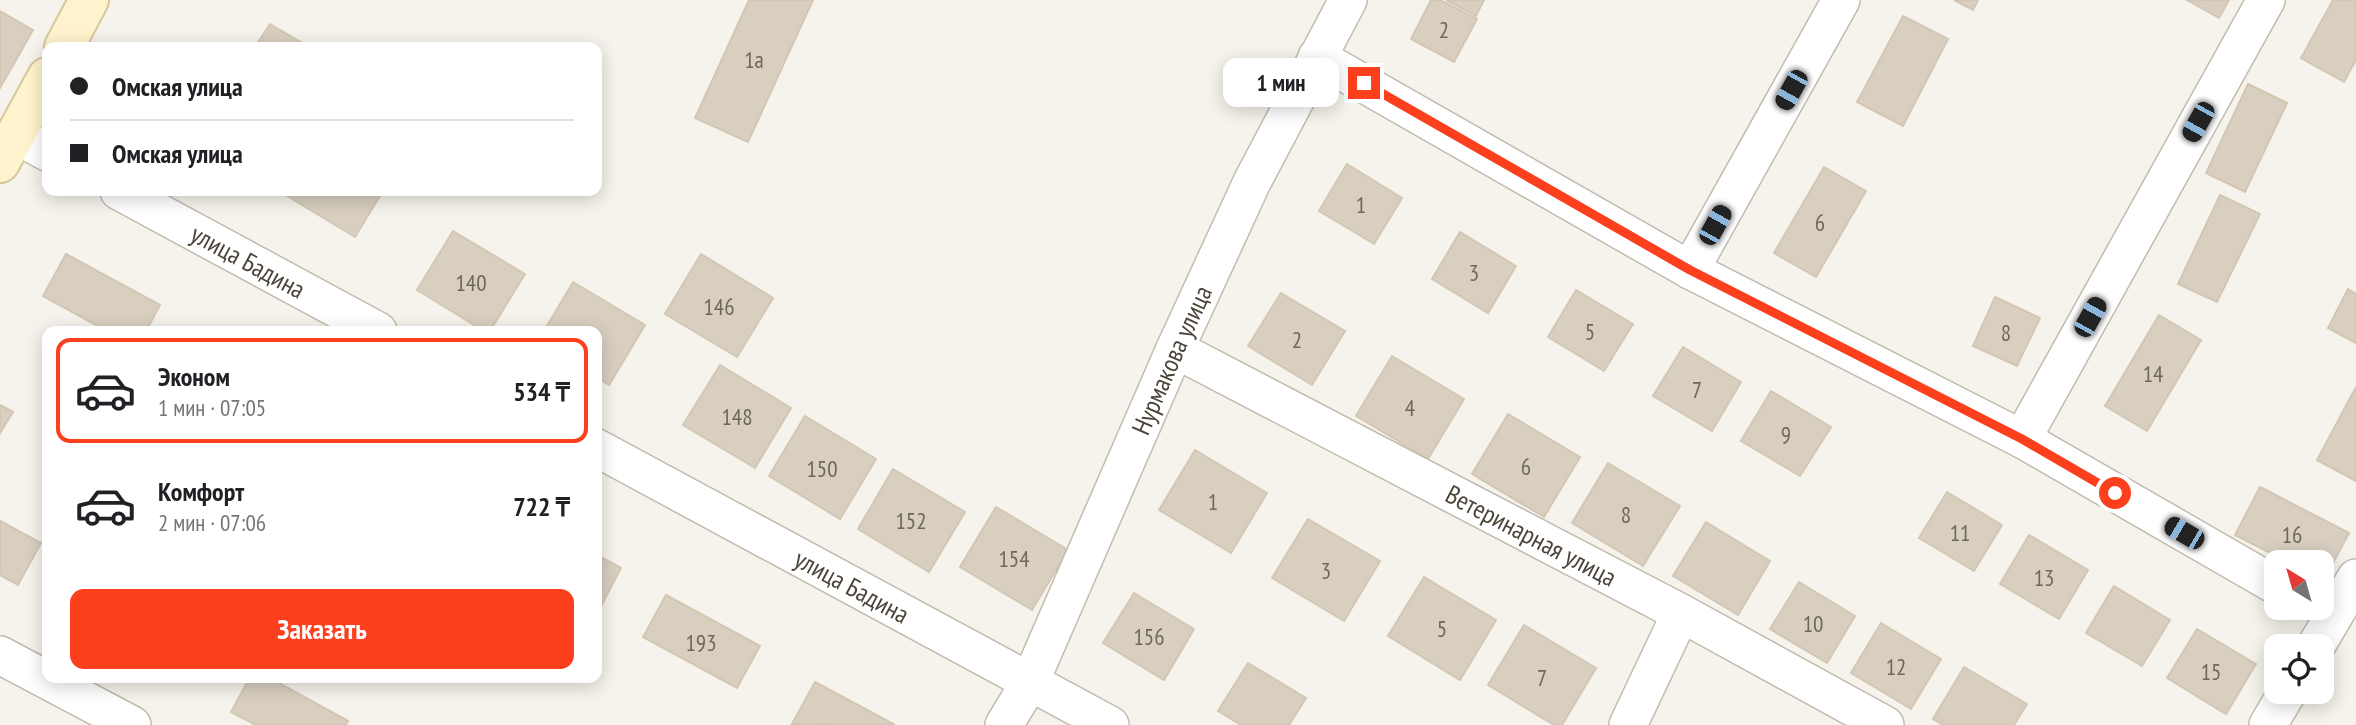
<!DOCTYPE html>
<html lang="ru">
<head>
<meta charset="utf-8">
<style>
  body { margin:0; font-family:"PT Sans Narrow",sans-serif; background:#f2f2f2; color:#202124; height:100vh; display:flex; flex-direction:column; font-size:26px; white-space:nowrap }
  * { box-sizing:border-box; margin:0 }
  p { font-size:23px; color:#757577 }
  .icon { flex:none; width:38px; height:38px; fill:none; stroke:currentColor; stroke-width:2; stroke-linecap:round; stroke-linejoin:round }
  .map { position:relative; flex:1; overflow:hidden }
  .sheet { position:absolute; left:42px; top:326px; width:560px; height:357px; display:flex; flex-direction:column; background:#fff; border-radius:14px; box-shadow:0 4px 18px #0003 }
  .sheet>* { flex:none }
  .top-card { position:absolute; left:42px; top:42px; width:560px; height:154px; border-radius:14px; box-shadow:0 4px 18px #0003; display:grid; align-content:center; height:154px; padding:0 28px; background:#fff }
  .needle { width:46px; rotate:323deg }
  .fabs { position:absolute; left:2264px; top:550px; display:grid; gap:14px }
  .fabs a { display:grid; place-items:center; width:70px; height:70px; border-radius:14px; background:#fff; box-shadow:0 4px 18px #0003; font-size:35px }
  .end { position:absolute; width:32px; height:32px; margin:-16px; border:9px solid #fc3f1d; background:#fff; box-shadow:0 0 0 4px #fff }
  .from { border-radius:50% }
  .bubble { position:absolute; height:49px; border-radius:14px; background:#fff; box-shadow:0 4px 18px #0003; font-size:23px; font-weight:700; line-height:49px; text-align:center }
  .car { position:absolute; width:21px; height:42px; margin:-21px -10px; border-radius:9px; box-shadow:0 0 5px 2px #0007; background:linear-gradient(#222 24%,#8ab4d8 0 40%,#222 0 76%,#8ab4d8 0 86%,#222 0) }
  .top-card b { display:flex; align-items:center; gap:24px; height:66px; font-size:26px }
  .top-card b+b { border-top:2px solid #e0e0e0 }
  .top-card i { width:18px; height:18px; background:#202124 }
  ul { padding:12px 0 0; list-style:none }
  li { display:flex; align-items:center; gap:21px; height:105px; margin:0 14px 10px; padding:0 14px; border:4px solid transparent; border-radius:14px }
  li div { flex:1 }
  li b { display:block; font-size:26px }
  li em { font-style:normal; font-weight:700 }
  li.selected { border-color:#fc3f1d }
  li>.icon { width:63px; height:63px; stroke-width:1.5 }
  .button { display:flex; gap:14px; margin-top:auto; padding:14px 28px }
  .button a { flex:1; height:80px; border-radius:14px; background:#fc3f1d; color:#fff; font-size:28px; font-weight:700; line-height:80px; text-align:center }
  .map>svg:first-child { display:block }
</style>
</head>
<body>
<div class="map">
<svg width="2356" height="725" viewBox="0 0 2356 725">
  <rect width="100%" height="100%" fill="#f6f3ec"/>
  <!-- building -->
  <g fill="#d8cfc1" stroke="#d3c7b4" stroke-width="2">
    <polygon points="749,0 813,0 748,142 695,118"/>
    <polygon points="1431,0 1440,0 1477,19 1454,62 1411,39"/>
    <polygon points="1446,0 1484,0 1476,16"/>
    <polygon points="1954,0 1978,0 1973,10"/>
    <polygon points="2187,0 2229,0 2219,18"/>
    <polygon points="2333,0 2356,0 2356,60 2344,82 2301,58"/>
    <polygon points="0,11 33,30 0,88"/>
    <polygon points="1903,16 1948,39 1903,126 1857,102"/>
    <polygon points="270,24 309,47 255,47"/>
    <polygon points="2248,84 2287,103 2245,192 2206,173"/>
    <polygon points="1347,164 1402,198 1374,244 1319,211"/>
    <polygon points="1824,167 1866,191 1816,277 1774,253"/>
    <polygon points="286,191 383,191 355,237 284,194"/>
    <polygon points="2220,195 2260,214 2217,302 2178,284"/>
    <polygon points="453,231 525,274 490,331 484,331 417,290"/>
    <polygon points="1460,232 1516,266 1488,313 1432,279"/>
    <polygon points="66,254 160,305 146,331 107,331 43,296"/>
    <polygon points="701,254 773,298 737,357 665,314"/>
    <polygon points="573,282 645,325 609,385 597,377 597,331 544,331"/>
    <polygon points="2348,289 2356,294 2356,343 2328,328"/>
    <polygon points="1576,290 1633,324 1604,371 1548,337"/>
    <polygon points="1281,293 1345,331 1312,385 1248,346"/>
    <polygon points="1995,297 2040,318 2017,366 1973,346"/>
    <polygon points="2159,315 2201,340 2147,431 2105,406"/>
    <polygon points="1683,347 1741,382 1712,431 1653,396"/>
    <polygon points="1392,356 1464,399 1428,459 1356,416"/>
    <polygon points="720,365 791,408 755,468 683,425"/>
    <polygon points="2356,387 2356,481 2317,460"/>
    <polygon points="1771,391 1831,427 1800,476 1741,441"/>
    <polygon points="0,405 13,412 0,433"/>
    <polygon points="1508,414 1580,457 1544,517 1472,474"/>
    <polygon points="805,416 876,459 840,519 769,476"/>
    <polygon points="1195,450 1267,493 1231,553 1159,510"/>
    <polygon points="1608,463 1680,506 1643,566 1572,523"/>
    <polygon points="893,469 965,512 929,572 858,529"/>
    <polygon points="2260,487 2349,533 2324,580 2322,579 2322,562 2288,562 2235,535"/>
    <polygon points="1947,492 2002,525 1974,571 1919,538"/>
    <polygon points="996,507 1068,550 1032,610 960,567"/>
    <polygon points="1308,519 1380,561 1344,621 1272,578"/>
    <polygon points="0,521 41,543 18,585 0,575"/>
    <polygon points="1706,522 1770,561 1738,615 1673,576"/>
    <polygon points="2029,535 2088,570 2059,619 2000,584"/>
    <polygon points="597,555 621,568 599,610 597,609"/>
    <polygon points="1424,577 1496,620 1460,680 1388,636"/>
    <polygon points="1799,582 1855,616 1827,663 1770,629"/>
    <polygon points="2114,586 2170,620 2142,666 2086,633"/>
    <polygon points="1134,593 1194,629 1164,680 1103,643"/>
    <polygon points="666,595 760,646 737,688 643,637"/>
    <polygon points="1881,623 1941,659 1911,709 1851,673"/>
    <polygon points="1524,625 1596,668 1562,725 1554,725 1488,685"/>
    <polygon points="2197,629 2256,664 2226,714 2167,678"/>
    <polygon points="1248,663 1306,698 1289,725 1241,725 1218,711"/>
    <polygon points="1964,667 2027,704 2014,725 1943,725 1933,719"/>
    <polygon points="250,677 268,677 348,721 346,725 256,725 231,712"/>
    <polygon points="815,682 895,725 792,724"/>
  </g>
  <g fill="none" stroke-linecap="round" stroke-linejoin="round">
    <!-- street casing -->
    <g stroke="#c2bbae" stroke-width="40">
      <g id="street">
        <polyline points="1317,57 1690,270 2022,439 2277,586"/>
        <polyline points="16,135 47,152"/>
        <path id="s1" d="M119 191 378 331"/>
        <polyline points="1690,270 1841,0"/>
        <path id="s2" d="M1175 349 1681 613 1885 725"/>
        <polyline points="2022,439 2266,0"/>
        <path id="s3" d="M597 448 1110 725"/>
        <polyline points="2316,646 2356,578"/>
        <polyline points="0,655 132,725"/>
        <path id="s4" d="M1004 725 1030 682 1175 349 1252 182 1348 0"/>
        <polyline points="1628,725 1681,613"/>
        <polyline points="2268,725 2288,691"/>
      </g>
    </g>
    <!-- secondary casing -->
    <g stroke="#d6c79b" stroke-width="42">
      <g id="secondary">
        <polyline points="64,47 89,0"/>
        <polyline points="0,163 47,77"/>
      </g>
    </g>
    <!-- street -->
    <use href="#street" stroke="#fff" stroke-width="37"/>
    <!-- secondary -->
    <use href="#secondary" stroke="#fff3cd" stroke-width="38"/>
  </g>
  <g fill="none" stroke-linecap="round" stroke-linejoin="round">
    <!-- route -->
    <polyline stroke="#fc3f1d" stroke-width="9" points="1364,83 1690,270 2022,439 2115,493"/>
  </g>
  <g text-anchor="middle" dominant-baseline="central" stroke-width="5" stroke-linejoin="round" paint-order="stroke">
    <!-- number labels -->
    <g font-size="23" fill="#6e675b">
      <text x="1444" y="29">2</text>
      <text x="754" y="59">1а</text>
      <text x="1361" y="204">1</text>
      <text x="1820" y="222">6</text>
      <text x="1474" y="272">3</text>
      <text x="471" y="282">140</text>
      <text x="719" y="306">146</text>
      <text x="1590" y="331">5</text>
      <text x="2006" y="332">8</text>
      <text x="1297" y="339">2</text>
      <text x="2153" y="373">14</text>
      <text x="1697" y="389">7</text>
      <text x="1410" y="407">4</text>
      <text x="737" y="416">148</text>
      <text x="1786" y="434">9</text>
      <text x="1526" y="466">6</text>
      <text x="822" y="468">150</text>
      <text x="1213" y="501">1</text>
      <text x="1626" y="514">8</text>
      <text x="911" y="520">152</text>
      <text x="1960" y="532">11</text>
      <text x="2292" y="534">16</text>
      <text x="1014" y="558">154</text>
      <text x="1326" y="570">3</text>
      <text x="2044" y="577">13</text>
      <text x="1813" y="623">10</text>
      <text x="1442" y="628">5</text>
      <text x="1149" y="636">156</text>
      <text x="701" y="642">193</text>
      <text x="1896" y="666">12</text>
      <text x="2211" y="671">15</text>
      <text x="1542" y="677">7</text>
    </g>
    <!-- street labels -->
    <g font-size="26" fill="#4b4439" stroke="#fff">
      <text stroke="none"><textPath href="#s1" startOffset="147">улица Бадина</textPath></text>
      <text stroke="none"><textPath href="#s4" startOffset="402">Нурмакова улица</textPath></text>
      <text stroke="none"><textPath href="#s2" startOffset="402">Ветеринарная улица</textPath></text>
      <text stroke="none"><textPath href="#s3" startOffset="290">улица Бадина</textPath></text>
    </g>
  </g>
</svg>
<div class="fabs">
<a><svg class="needle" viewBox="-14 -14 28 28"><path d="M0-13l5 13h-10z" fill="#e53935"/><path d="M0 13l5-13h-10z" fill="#757577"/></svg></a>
<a><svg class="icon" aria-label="locate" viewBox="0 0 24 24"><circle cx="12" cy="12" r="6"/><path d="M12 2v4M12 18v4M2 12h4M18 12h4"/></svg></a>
</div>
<i class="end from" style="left:2115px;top:493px"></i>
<i class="end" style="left:1364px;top:83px"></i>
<div class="bubble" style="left:1223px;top:58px;width:116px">1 мин</div>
<i class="car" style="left:1791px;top:90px;rotate:209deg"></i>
<i class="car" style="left:2198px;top:122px;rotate:209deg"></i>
<i class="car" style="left:1715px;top:225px;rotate:29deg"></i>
<i class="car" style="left:2090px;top:317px;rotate:29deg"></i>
<i class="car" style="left:2184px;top:533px;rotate:300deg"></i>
<div class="top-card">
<b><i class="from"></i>Омская улица</b>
<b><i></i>Омская улица</b>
</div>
<section class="sheet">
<ul>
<li class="selected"><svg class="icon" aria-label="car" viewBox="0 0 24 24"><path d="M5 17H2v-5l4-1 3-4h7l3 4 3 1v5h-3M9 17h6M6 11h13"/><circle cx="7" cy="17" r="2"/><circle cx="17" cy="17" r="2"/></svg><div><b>Эконом</b><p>1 мин · 07:05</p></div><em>534 ₸</em></li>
<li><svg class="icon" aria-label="car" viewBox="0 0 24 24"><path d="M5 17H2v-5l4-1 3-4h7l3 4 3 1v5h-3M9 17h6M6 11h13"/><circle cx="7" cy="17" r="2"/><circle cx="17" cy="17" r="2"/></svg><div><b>Комфорт</b><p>2 мин · 07:06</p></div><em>722 ₸</em></li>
</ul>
<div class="button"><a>Заказать</a></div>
</section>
</div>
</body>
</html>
